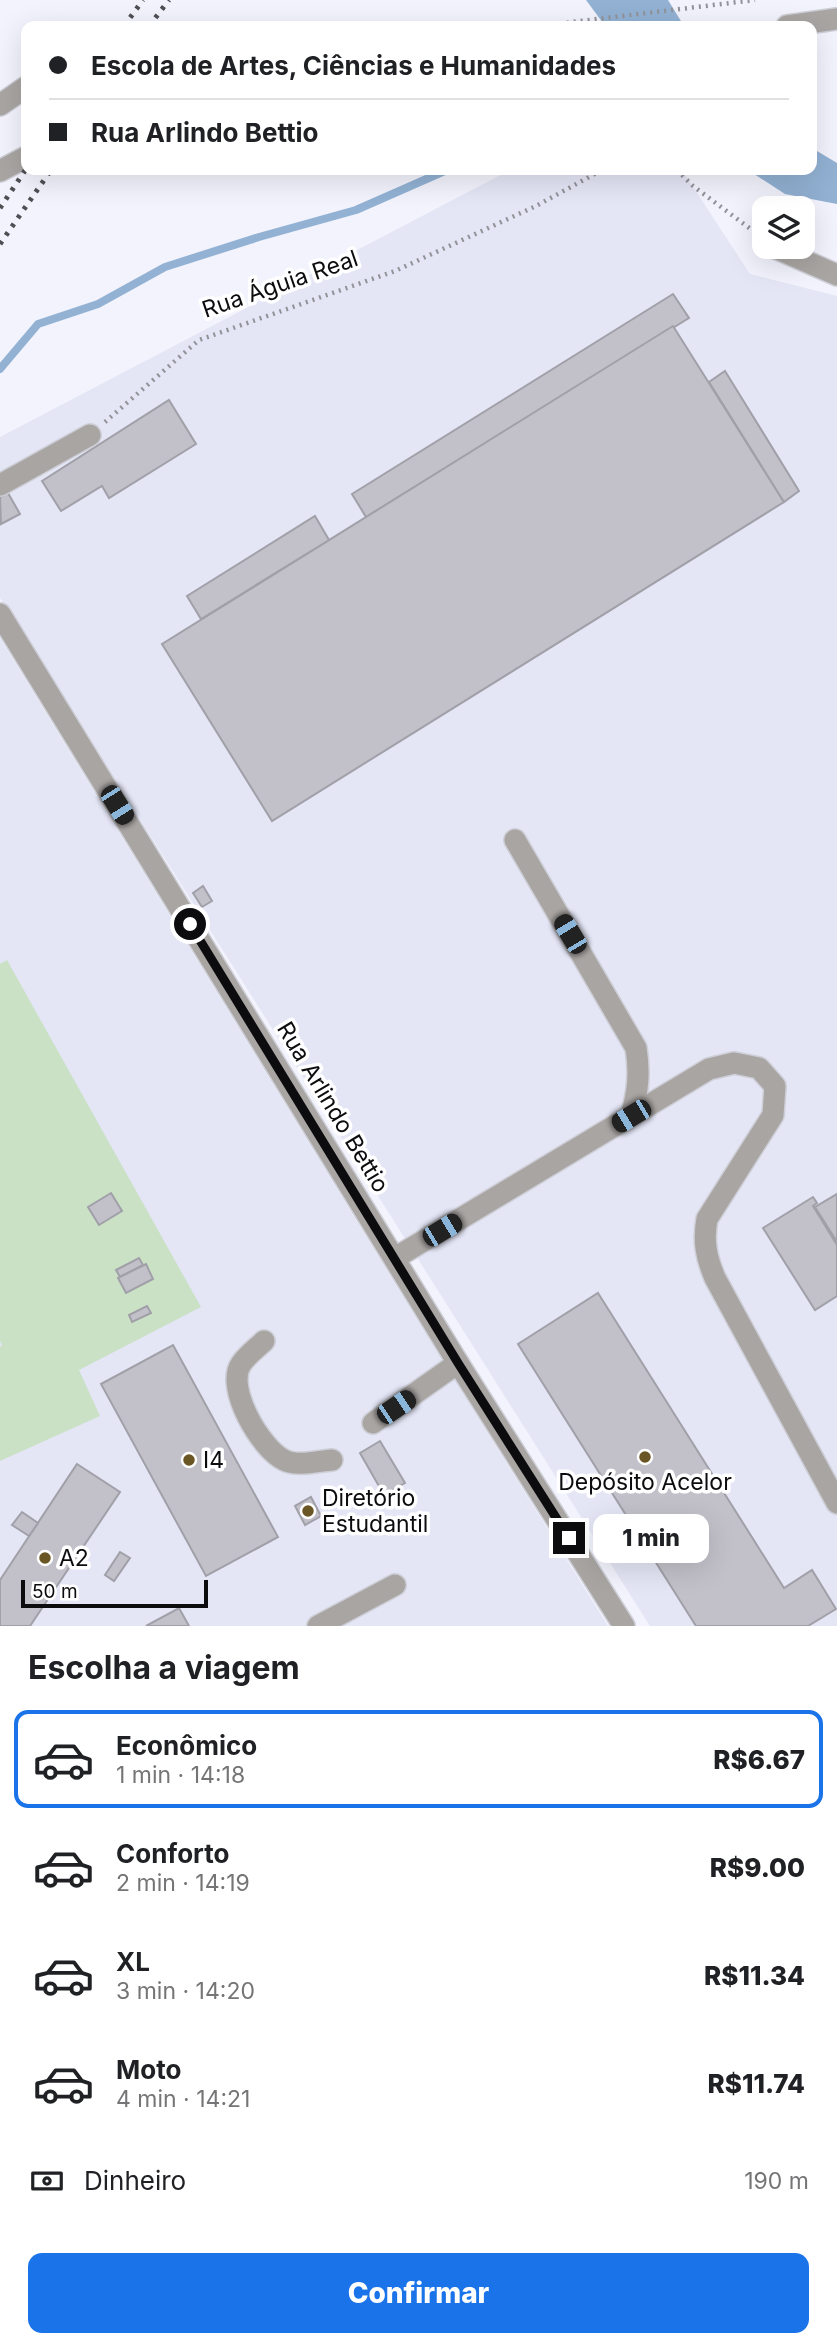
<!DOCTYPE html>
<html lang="pt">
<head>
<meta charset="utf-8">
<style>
  body { margin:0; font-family:Inter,sans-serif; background:#f6f6f6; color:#202124; height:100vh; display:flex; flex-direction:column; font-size:26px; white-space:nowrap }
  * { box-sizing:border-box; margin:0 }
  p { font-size:23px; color:#757577 }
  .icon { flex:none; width:38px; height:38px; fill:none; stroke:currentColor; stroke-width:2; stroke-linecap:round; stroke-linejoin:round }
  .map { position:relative; height:1626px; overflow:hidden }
  .panel { display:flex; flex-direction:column; background:#fff; flex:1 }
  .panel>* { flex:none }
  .guide { position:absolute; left:21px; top:21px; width:796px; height:154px; border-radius:14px; box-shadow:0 7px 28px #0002; display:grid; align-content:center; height:154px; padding:0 28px; background:#fff }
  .fabs { position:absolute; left:752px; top:196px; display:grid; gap:14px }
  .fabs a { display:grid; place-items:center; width:63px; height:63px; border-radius:14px; background:#fff; box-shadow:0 7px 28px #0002; font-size:35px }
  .scale { position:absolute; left:21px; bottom:18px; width:187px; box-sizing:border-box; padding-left:7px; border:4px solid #0c0c0f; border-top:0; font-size:19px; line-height:24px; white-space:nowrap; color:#0c0c0f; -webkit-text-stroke:5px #fff; paint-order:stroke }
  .end { position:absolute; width:32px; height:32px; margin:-16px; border:9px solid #0c0c0f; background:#fff; box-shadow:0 0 0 4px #fff }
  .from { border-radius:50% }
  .bubble { position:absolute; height:49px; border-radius:14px; background:#fff; box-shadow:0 7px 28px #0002; font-size:23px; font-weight:800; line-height:49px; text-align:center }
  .car { position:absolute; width:21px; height:42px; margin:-21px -10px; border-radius:9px; box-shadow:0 0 5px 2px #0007; background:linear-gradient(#222 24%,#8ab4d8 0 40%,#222 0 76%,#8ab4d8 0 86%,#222 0) }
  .guide b { display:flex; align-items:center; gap:24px; height:66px; font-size:26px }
  .guide b+b { border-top:2px solid #e0e0e0 }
  .guide i { width:18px; height:18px; background:#202124 }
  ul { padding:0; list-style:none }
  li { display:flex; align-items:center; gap:21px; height:98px; margin:0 14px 10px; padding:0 14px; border:4px solid transparent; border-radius:14px }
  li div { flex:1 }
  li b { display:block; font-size:26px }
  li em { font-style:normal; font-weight:800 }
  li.active { border-color:#1a73e8 }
  li>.icon { width:63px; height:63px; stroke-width:1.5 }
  h2 { padding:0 28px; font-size:32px; line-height:84px }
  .pay { display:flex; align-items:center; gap:18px; height:77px; padding:0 28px; font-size:26px }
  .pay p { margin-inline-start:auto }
  .cta { display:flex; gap:14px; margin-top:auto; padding:14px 28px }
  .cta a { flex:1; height:80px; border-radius:14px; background:#1a73e8; color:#fff; font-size:28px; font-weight:800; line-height:80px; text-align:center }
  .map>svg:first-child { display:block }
</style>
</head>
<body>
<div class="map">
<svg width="837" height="1626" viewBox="0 0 837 1626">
  <rect width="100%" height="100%" fill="#f2f3fc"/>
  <!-- built -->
  <g fill="#e4e6f6">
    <polygon points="510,170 682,170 750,274 837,296 837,1626 650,1626 0,598 0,437"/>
    <polygon points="0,638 413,1313 608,1626 0,1626"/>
  </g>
  <!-- green -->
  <polygon fill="#cae1c6" points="7,960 201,1307 79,1370 100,1416 0,1461 0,1347 2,1345 0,1341 0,964"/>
  <!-- water -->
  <g fill="#92b1d3">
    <polygon points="586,0 668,0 684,26 608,26 603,23"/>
    <polygon points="812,148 837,163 837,204 785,194 748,170 812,170"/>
  </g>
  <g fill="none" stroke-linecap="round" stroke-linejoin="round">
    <!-- stream -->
    <polyline stroke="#92b1d3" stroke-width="8" points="0,369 38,324 98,304 165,267 259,237 356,210 447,170"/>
  </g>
  <!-- building -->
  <g fill="#c2c1c9" stroke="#a1a0a9" stroke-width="2">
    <polygon points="673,294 689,318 366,517 352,494"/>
    <polygon points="673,326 784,502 272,821 162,644"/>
    <polygon points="725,371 799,491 784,502 709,382"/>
    <polygon points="169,400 196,444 109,498 102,486 61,511 42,481"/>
    <polygon points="8,493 20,514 1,524 0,497"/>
    <polygon points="315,516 329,540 201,619 187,596"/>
    <polygon points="203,886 212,901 202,907 193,893"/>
    <polygon points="111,1193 122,1211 99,1225 88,1207"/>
    <polygon points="837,1194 837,1242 815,1207"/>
    <polygon points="813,1197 817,1203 813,1206 837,1245 837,1296 815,1310 763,1228"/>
    <polygon points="139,1258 143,1265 120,1277 116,1270"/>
    <polygon points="146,1264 153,1279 126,1293 118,1278"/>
    <polygon points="598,1293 784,1588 812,1570 836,1609 808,1626 696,1626 518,1344"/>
    <polygon points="147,1306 151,1313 132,1322 129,1315"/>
    <polygon points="173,1345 278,1537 206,1576 101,1384"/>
    <polygon points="380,1441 405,1483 384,1495 360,1453"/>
    <polygon points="77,1464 120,1492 30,1626 0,1626 0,1580"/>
    <polygon points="311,1497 321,1516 305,1525 295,1506"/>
    <polygon points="22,1512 38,1523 29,1536 12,1525"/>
    <polygon points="120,1552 130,1558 114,1581 105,1575"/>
    <polygon points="179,1608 189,1626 146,1626"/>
  </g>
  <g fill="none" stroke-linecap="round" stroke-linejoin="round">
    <!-- minor casing -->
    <g stroke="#cdced6" stroke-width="24">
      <g id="minor">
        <polyline points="787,26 837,19"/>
        <polyline points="0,105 26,87"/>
        <polyline points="0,171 26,157"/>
        <polyline points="773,247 837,275"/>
        <polyline points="0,485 90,435"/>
        <polyline points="0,614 458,1363 624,1626"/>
        <path d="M515 840 636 1048C640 1073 638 1092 631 1116"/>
        <path d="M395 1258 709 1069 734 1063 759 1068 775 1086 773 1115 707 1219C703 1241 706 1257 715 1278L837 1503"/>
        <path d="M264 1341C257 1348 247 1355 241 1364 225 1388 261 1449 284 1460 298 1467 318 1461 332 1460"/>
        <polyline points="373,1423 458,1363"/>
        <polyline points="318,1626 395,1585"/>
      </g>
    </g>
    <!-- path -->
    <g stroke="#929399" stroke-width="4.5" stroke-dasharray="2 5" stroke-linecap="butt">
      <polyline points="539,26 755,0"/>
      <polyline points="677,170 693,186 756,233"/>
      <polyline points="105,422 199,340 395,271 536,206 602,170"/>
    </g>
    <!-- minor -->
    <use href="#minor" stroke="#a9a5a3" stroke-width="21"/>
    <!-- rail -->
    <g stroke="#4e4e53" stroke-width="5" stroke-dasharray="3.5 7" stroke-linecap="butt">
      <polyline points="124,26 143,0"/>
      <polyline points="149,26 169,0"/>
      <polyline points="0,208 26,169"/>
      <polyline points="0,244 51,170"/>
    </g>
  </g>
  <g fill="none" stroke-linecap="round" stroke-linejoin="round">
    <!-- route -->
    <polyline stroke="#0c0c0f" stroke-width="9" points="190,924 458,1363 569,1538"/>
  </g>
  <!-- markers -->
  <g fill="#6a5524" stroke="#fff" stroke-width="2.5">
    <circle cx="645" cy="1457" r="7"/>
    <circle cx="189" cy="1460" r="7"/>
    <circle cx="308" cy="1511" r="7"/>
    <circle cx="45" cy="1558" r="7"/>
  </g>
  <g text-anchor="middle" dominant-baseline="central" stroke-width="7" stroke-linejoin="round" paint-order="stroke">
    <!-- street labels -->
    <g font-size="23" fill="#0c0c0f" stroke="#fff">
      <text transform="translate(280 284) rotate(-19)">Rua Águia Real</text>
      <text transform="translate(333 1107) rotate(59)">Rua Arlindo Bettio</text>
    </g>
    <!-- poi labels -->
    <g font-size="23" fill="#0c0c0f" stroke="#fff" text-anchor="start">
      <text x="203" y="1460">I4</text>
      <text x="645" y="1482" text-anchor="middle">Depósito Acelor</text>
      <text x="322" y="1498">Diretório<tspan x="322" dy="26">Estudantil</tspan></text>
      <text x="59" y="1558">A2</text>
    </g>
  </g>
</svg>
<div class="fabs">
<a><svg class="icon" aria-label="layers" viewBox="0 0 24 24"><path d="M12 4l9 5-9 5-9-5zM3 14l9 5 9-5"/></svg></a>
</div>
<div class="scale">50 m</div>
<i class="end from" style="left:190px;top:924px"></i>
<i class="end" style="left:569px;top:1538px"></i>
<div class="bubble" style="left:593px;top:1514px;width:116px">1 min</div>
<i class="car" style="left:117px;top:805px;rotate:148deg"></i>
<i class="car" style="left:570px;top:934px;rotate:329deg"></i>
<i class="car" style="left:631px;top:1116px;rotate:239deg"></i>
<i class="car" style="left:442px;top:1230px;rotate:59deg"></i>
<i class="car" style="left:396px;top:1407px;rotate:56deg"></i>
<div class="guide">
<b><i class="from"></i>Escola de Artes, Ciências e Humanidades</b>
<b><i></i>Rua Arlindo Bettio</b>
</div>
</div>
<section class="panel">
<h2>Escolha a viagem</h2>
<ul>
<li class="active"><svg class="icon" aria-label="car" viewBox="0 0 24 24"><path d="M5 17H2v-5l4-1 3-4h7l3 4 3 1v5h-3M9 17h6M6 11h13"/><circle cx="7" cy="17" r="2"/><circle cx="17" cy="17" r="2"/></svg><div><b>Econômico</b><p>1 min · 14:18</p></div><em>R$6.67</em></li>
<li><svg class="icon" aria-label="car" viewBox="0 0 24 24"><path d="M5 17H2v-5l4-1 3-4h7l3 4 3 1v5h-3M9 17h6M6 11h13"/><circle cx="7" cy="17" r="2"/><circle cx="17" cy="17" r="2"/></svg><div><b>Conforto</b><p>2 min · 14:19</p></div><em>R$9.00</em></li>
<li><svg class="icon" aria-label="car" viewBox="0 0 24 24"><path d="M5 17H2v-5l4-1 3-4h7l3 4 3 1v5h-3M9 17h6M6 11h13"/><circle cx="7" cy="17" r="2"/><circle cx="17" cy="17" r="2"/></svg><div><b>XL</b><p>3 min · 14:20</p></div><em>R$11.34</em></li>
<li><svg class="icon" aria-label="car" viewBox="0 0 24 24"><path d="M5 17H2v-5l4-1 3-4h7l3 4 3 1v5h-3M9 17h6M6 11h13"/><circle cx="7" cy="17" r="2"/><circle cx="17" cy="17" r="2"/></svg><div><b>Moto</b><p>4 min · 14:21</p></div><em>R$11.74</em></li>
</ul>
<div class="pay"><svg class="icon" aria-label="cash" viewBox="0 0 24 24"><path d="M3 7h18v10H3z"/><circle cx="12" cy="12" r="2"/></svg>Dinheiro<p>190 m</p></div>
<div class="cta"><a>Confirmar</a></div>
</section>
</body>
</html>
